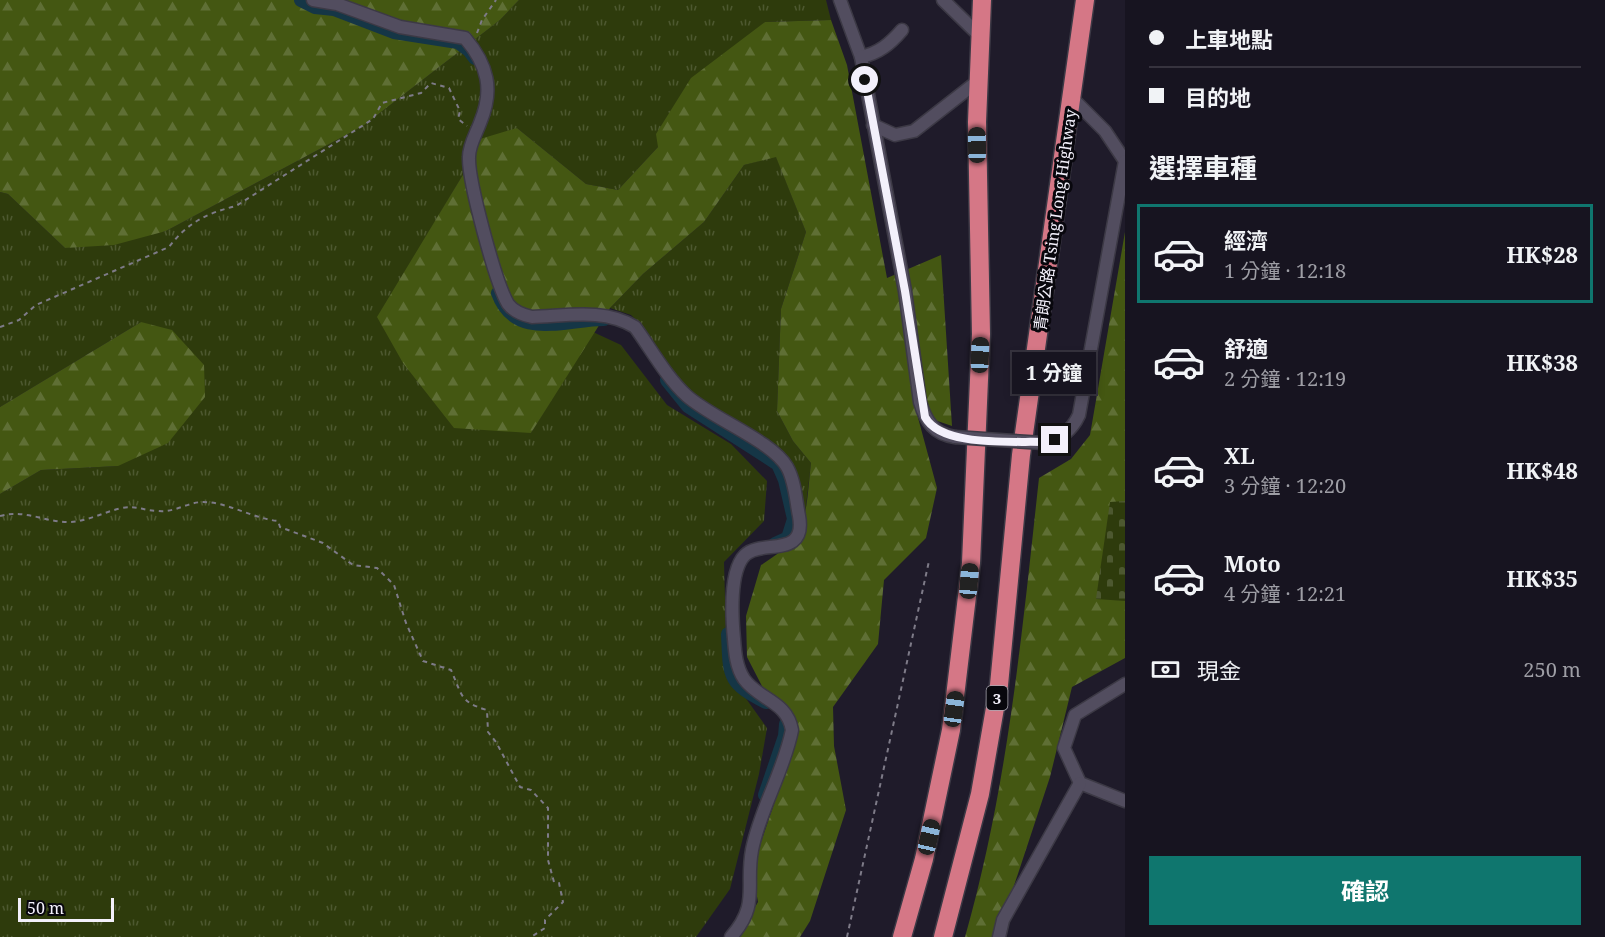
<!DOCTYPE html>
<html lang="zh-TW">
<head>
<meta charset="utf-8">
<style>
  body { margin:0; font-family:"Noto Serif","Noto Sans TC",serif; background:#201d29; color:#f1f3f6; height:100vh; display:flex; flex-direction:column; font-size:22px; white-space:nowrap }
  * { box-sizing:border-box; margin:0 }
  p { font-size:20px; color:#9e9ea5 }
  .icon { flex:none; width:33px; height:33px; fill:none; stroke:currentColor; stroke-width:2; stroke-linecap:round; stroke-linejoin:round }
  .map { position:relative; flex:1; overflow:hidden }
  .side { display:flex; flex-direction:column; background:#171420; width:480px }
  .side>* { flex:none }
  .hud { display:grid; align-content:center; height:132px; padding:0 24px; background:#171420 }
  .scale { position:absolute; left:18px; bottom:15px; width:96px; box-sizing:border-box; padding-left:6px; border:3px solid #f3f0fb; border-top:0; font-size:16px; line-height:21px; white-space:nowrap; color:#f3f0fb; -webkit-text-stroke:4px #08070d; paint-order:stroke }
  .end { position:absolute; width:27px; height:27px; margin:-14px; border:8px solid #f3f0fb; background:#111; box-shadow:0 0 0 3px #111 }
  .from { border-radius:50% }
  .bubble { position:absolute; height:42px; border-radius:0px; background:#171420; box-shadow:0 3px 9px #0003,0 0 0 2px #36333e; font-size:20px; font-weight:700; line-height:42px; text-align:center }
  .car { position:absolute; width:18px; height:36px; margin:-18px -9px; border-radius:8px; box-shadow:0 0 4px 2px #0007; background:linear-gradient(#222 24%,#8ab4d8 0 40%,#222 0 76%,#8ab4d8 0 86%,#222 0) }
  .hud b { display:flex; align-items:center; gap:21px; height:57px; font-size:22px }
  .hud b+b { border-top:2px solid #36333e }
  .hud i { width:15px; height:15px; background:#f1f3f6 }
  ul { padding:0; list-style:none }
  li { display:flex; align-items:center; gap:18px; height:99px; margin:0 12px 9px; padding:0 12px; border:3px solid transparent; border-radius:0px }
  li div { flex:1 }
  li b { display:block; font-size:22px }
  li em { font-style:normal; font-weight:700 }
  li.on { border-color:#0f766e }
  li>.icon { width:54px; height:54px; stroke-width:1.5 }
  h2 { padding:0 24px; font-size:27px; line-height:72px }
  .pay { display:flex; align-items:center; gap:15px; height:66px; padding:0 24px; font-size:22px }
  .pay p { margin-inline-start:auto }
  .primary-button { display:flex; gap:12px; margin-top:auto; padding:12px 24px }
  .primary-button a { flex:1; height:69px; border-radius:0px; background:#0f766e; color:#fff; font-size:24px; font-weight:700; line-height:69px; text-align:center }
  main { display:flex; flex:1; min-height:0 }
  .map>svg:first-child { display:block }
</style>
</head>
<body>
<main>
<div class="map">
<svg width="1125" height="937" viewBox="0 0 1125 937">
  <defs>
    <pattern id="grass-tufts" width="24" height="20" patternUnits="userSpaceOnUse" patternTransform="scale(1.5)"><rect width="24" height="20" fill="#2e3b0c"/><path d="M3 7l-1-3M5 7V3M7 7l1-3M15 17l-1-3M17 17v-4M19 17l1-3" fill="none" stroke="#4d5830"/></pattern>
    <pattern id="forest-firs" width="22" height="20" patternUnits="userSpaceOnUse" patternTransform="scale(1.5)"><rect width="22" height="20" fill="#445712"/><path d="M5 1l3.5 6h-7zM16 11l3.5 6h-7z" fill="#5f6f35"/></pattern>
    <pattern id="cemetery-stones" width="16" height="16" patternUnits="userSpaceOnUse" patternTransform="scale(1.5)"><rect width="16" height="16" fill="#2e3b0c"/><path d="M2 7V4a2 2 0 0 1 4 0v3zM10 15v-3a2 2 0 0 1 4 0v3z" fill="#4d5830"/></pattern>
  </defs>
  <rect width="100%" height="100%" fill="#1f1b2a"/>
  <!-- grass -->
  <g fill="url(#grass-tufts)">
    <polygon points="519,0 826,0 831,20 765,22 658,147 618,190 586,184 517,128 467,168 426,237 531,433 593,332 621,345 667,405 731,444 767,481 764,521 724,562 727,672 767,728 759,774 730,889 696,937 0,937 0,494 41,470 118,466 141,322 0,407 0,192 8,194 65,248 166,231 363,126 500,20"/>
    <polygon points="776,156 806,232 781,309 777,411 793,441 811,463 804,523 782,454 681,386 646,330 631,315 610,308 643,274 704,222 744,165"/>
  </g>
  <!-- forest -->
  <g fill="url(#forest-firs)">
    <polygon points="0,0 519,0 500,20 363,126 166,231 114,245 65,248 8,194 0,192"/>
    <path d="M831 20 847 65 887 278 941 255 952 426 917 414 937 488 926 538 884 580 878 644 833 707 834 746 846 810 810 921 800 937H738L758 902 752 868 796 740 786 708 763 688 747 657 746 616 761 565C810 535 805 516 811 463L793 441 777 411 781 309 806 232 776 157 744 165 704 222 643 274 610 308 531 433 454 428 403 363 377 317 467 168 480 139 517 128 586 184 618 190 658 147 656 134 691 78 765 22Z"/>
    <path d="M1125 232V658L1072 687 1050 777 997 937H965C1008 786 1022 633 1039 478L1071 459 1090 435Z"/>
    <polygon points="141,322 172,330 204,365 205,397 168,443 118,466 41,470 0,494 0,407"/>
  </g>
  <!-- cemetery -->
  <polygon fill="url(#cemetery-stones)" points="1125,501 1125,601 1096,599 1110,502"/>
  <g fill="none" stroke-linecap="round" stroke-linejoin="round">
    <!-- canal -->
    <g stroke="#153646" stroke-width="14">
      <polyline points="301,0 315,7 334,9 394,32 458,42 469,50 475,58"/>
      <path d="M498 293C515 341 565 319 604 319"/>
      <polyline points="667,380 688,406 778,464 785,480 794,519 788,538 775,544"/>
      <path d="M728 634C730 676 727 682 766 702"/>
      <polyline points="765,795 785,736 786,724"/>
    </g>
    <!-- minor casing -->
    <g stroke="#3c3945" stroke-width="15">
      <g id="minor">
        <path d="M313 0 337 4 400 27 465 38C488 65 494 90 480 123 476 134 469 145 469 157 468 181 496 284 508 304 514 312 523 315 532 317 567 316 604 308 635 327 651 349 667 378 687 396 713 419 772 441 787 467 795 481 796 501 799 516 807 559 761 539 745 555 729 571 732 618 734 639 735 652 736 667 744 679 759 700 787 701 792 730 784 771 760 809 752 850 745 887 760 904 731 937"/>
        <path d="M840 0 861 57 905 291 920 402C926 422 934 434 955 437"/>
        <polyline points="943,0 980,36"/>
        <path d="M861 57C879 53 890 44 902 30"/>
        <polyline points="1073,99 1105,131 1125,161"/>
        <polyline points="873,125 895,135 914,131 978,81"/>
        <path d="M1043 443C1060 440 1072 430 1079 415L1125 161"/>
        <polyline points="1125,684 1075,715 1064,748 1080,783 1125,801"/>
        <polyline points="999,937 1003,920 1080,783"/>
      </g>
    </g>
    <!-- highway casing -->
    <g stroke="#3c3945" stroke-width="21">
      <g id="highway">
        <polyline points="902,937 924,859 951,730 971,563 981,334 977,122 982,0"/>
        <polyline points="943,937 980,794 999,685 1021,455 1085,0"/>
      </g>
    </g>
    <!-- path -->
    <g stroke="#7e7b88" stroke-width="2" stroke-dasharray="4.5 4.5" stroke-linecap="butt">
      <polyline points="477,33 482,20 496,0"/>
      <path d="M0 327 19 320 36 305 169 247C187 223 207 213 236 206L373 119 382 103 421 93 431 83 449 88 460 111 458 119 467 126"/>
      <path d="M0 516C25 509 44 522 68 522 87 522 103 512 122 508 136 505 145 511 158 511 174 513 188 502 203 502 228 502 251 518 278 521L280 527 323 543 353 565 377 568 394 585 406 623 423 661 451 670C462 694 459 702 487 710L488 732 496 742 520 787 531 790 548 808V860L554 882 559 883 563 902 545 920V928L531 937"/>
      <polyline points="847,937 929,561"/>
    </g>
    <!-- minor -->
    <use href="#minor" stroke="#524d5f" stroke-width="12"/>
    <!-- highway -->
    <use href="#highway" stroke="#d57786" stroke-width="18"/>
    <!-- minor-bridge casing -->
    <g stroke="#3c3945" stroke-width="15" stroke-linecap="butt">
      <polyline id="minor-bridge" points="955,437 1043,443"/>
    </g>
    <!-- minor-bridge -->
    <use href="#minor-bridge" stroke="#524d5f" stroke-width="12"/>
  </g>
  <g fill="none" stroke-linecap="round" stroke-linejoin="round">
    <!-- route -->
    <path stroke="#f3f0fb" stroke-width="8" d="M865 80 905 291 925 417C941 447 1012 441 1043 442L1055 440"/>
  </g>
  <g text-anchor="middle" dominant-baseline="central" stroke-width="6" stroke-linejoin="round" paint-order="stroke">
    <!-- shield labels -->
    <rect fill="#08070d" stroke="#acaab4" stroke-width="1.5" x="986.5" y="686" width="21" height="24" rx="4.5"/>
    <g font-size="15" font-weight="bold" fill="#f3f0fb">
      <text x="997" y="698">3</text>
    </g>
    <!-- street labels -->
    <g font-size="16" fill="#f3f0fb" stroke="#08070d">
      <text transform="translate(1055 220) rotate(-82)">青朗公路 Tsing Long Highway</text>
    </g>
  </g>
</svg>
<div class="scale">50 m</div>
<i class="end from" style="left:865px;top:80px"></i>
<i class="end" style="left:1055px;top:440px"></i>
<div class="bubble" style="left:1012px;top:352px;width:84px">1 分鐘</div>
<i class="car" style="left:977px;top:145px;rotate:359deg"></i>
<i class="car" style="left:980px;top:355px;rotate:2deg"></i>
<i class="car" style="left:969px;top:581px;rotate:5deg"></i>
<i class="car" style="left:954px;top:709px;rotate:8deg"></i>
<i class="car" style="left:929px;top:837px;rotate:13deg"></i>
</div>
<section class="side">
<div class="hud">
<b><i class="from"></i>上車地點</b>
<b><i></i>目的地</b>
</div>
<h2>選擇車種</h2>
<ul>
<li class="on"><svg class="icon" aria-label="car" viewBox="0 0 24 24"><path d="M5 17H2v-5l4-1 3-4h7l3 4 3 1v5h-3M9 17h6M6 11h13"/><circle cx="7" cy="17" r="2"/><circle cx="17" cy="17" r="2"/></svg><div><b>經濟</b><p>1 分鐘 · 12:18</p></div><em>HK$28</em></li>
<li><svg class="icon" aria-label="car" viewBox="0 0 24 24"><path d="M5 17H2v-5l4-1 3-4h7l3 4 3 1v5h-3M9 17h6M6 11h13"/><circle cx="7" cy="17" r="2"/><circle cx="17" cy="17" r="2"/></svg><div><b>舒適</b><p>2 分鐘 · 12:19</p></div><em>HK$38</em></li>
<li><svg class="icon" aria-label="car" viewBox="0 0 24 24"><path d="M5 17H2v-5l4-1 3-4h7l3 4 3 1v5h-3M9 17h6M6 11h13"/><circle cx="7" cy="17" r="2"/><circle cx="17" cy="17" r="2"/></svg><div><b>XL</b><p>3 分鐘 · 12:20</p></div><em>HK$48</em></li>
<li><svg class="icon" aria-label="car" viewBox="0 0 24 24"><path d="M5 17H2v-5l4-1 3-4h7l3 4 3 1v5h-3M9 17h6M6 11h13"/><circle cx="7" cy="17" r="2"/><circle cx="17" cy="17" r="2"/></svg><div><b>Moto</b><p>4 分鐘 · 12:21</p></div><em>HK$35</em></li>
</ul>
<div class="pay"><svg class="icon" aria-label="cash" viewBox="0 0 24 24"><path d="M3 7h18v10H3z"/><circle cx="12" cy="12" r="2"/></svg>現金<p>250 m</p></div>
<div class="primary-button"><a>確認</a></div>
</section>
</main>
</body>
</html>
